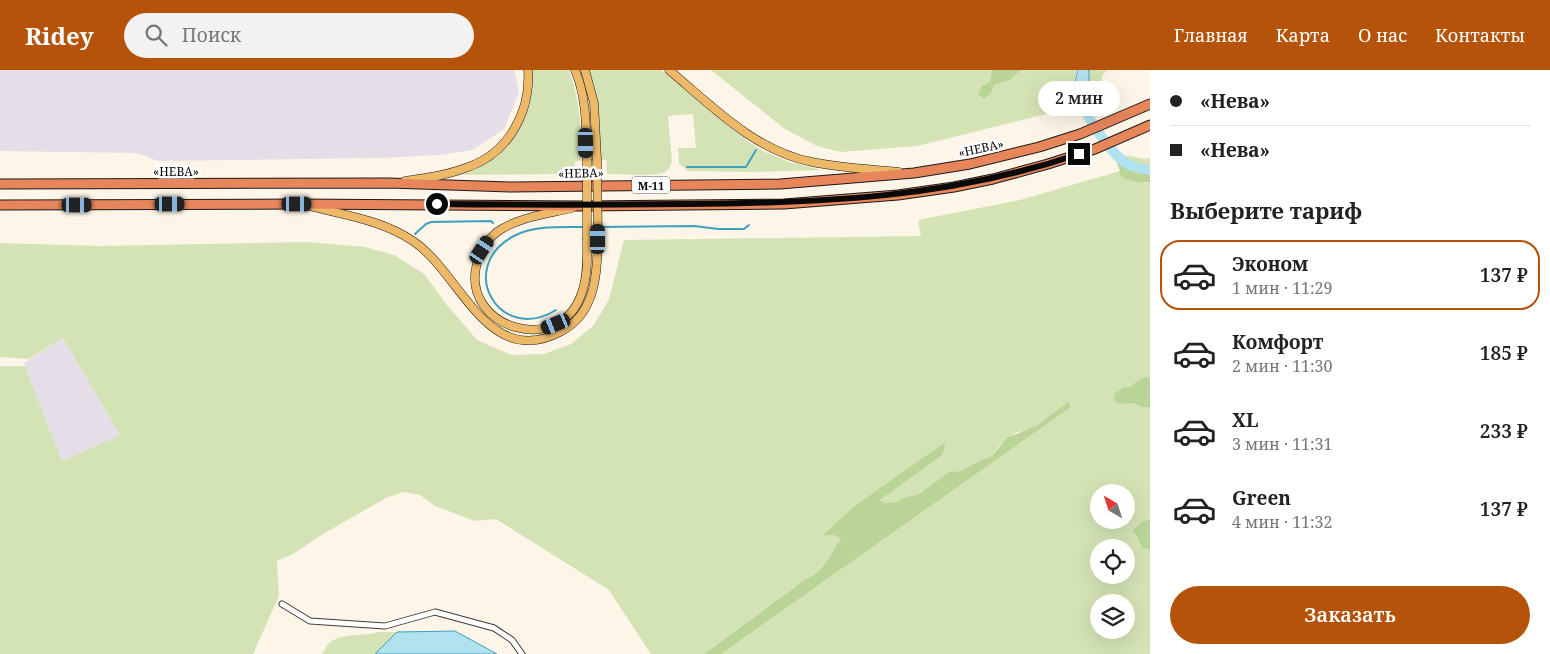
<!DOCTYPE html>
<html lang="ru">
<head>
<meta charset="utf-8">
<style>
  body { margin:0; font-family:"Noto Serif",serif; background:#f2f2f2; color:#222; height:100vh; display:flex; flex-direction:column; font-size:19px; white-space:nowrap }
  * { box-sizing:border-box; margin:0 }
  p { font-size:16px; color:#767676 }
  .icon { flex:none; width:28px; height:28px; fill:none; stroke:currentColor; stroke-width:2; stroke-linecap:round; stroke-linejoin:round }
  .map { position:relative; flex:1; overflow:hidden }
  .panel { display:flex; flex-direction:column; background:#fff; width:400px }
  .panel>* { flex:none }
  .banner { display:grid; align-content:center; height:110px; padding:0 20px; background:#fff }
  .needle { width:32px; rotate:321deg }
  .tools { position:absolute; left:1090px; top:414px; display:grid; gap:10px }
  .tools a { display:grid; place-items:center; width:45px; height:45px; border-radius:50%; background:#fff; box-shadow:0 5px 20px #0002; font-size:25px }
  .end { position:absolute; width:22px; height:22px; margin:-11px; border:6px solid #090909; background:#fff; box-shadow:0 0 0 2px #fff }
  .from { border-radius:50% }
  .bubble { position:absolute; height:35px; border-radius:18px; background:#fff; box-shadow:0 5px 20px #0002; font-size:16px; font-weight:600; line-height:35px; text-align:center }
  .car { position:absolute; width:15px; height:30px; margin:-15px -8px; border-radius:6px; box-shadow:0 0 4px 1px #0007; background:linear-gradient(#222 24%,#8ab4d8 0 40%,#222 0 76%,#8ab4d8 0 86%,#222 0) }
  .banner b { display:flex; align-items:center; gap:18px; height:48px; font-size:19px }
  .banner b+b { border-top:1px solid #e0e0e0 }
  .banner i { width:12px; height:12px; background:#222 }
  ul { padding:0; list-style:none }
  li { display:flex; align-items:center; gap:15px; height:70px; margin:0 10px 8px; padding:0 10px; border:2px solid transparent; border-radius:20px }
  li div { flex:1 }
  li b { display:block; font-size:19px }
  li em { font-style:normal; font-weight:600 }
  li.current { border-color:#b45309 }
  li>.icon { width:45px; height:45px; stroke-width:1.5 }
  h2 { padding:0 20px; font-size:22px; line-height:60px }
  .button { display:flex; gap:10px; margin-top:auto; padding:10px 20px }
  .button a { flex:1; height:58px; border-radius:30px; background:#b45309; color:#fff; font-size:20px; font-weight:600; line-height:58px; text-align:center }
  header { display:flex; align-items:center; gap:30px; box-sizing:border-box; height:70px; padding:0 25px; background:#b45309; color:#fff }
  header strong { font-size:24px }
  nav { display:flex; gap:28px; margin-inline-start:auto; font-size:18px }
  .search { width:350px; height:45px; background:#f2f2f2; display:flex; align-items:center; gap:12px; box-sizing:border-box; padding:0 18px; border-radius:28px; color:#767676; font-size:19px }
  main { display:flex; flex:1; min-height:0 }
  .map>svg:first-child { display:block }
</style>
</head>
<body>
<header>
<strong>Ridey</strong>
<div class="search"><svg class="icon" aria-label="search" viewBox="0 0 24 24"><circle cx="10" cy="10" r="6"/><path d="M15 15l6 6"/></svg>Поиск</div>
<nav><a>Главная</a><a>Карта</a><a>О нас</a><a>Контакты</a></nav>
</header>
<main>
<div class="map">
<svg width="1150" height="584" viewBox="0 0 1150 584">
  <rect width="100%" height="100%" fill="#fdf6e8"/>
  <!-- industrial -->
  <g fill="#e5dee8">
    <polygon points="0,0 514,0 519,22 504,59 473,80 440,85 380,88 158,91 137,83 0,81"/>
    <polygon points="63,268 120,365 62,391 24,293"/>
  </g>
  <!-- green -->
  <g fill="#d4e3b5" fill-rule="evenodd">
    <path d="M532 0H569C580 29 581 59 581 90L575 92V104L462 105C505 88 538 48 532 0Z"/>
    <path d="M589 0H661L749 72 765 82 789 92 822 100 750 102 688 101 679 94 678 78H696L693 44 668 46 672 92C670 96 669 100 665 102 656 107 619 104 607 104V91L601 89 597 33Z"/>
    <polygon points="711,0 992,0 990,12 993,15 1010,10 1021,0 1078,0 1075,13 1080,40 1066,39 917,76 841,82 817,76 785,59"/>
    <polygon points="1089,0 1107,0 1102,6 1099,31 1086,38 1085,28"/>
    <path d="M1122 86C1134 85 1137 90 1150 88V97L1128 91Z"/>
    <path d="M1120 101V106L1145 113 1150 112V309C1141 306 1138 312 1131 317 1126 320 1120 322 1114 324V330L1119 334 1131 333 1142 337H1150V449H1147L1135 466 1148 480H1150V584H721L1071 337 1068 333 1038 355 1029 360 1017 362 999 376 992 386 981 390 960 401 949 402 919 424 906 427 897 432 885 433 880 430 941 385 852 438 822 466 833 465 841 468C831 484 824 500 806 509L704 584H651L609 520 496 449 475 451 435 436 420 425 403 422 386 428 323 464 293 484 277 491 279 526 253 584H0V296H25L62 391 120 365 63 268 29 289 0 287V173L100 176 307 172 365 177 394 185 424 204 447 235 477 270 511 285 544 284 571 274 594 255 609 229 624 170 921 166 918 150 1020 130ZM1099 422H1126V450H1099ZM1099 478H1126V505H1099ZM1099 532H1126V560H1099Z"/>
    <path d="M379 562H397L375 584H322C325 581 326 576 328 574 341 562 364 567 379 562Z"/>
  </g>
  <!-- forest -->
  <g fill="#bad396">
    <polygon points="992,0 1021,0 1010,10 994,15 991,23 984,29 978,24 982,16 990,12"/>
    <path d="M1115 88C1126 97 1136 102 1150 104V112C1139 113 1130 112 1120 106V101Z"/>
    <polygon points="1146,307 1150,309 1150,337 1142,337 1132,333 1119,334 1114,330 1114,324 1124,317 1130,317 1140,309"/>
    <path d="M1068 332 1071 337 721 584H704L806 509C824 501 831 484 841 468L833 465 822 466 852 438 944 373 945 376 942 385 880 430 885 433 897 432 906 427 919 424 949 402 960 401 981 390 992 386 1007 368 1038 355Z"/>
    <polygon points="1150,449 1150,480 1142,477 1133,460 1142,452"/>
  </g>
  <!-- water -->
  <g fill="#b1e2f0" stroke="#3ea0c0">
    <path d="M1078 0H1089C1090 13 1085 25 1086 38L1080 40 1075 13Z"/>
    <path d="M1122 86 1128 91 1150 97V104C1136 102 1126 97 1115 88Z"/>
    <polygon points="455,561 497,584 375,584 397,562"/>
  </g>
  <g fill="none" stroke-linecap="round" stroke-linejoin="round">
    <!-- stream -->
    <g stroke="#3ea0c0" stroke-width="2">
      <polyline points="687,97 746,97 756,80"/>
      <polyline points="600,157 694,156 718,159 744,159 749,155"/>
      <polyline points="415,164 426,154 431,152 491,151 493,153"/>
      <path d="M556 240C499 275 455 197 514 166 534 155 563 157 586 157"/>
    </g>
    <!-- river -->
    <path stroke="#b1e2f0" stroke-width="10" d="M1083 0C1082 7 1080 16 1080 23 1081 42 1109 80 1124 92 1131 97 1141 99 1150 100"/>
    <!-- street casing -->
    <g stroke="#3c3c3c" stroke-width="7">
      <polyline id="street" points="282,534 310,551 385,556 435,542 494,558 512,570 522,584"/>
    </g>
    <!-- primary casing -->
    <g stroke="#1a1a1a" stroke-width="9">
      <g id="primary">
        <path d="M575 0C587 28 586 59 587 89"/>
        <polyline points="585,0 594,33 597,89"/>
        <path d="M669 0C712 36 755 81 812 92 840 98 870 99 899 102"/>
        <path d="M405 111C426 108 448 105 468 97 509 83 531 41 528 0"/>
        <path d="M309 136C344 145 382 150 413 171 461 203 487 300 560 262 596 244 597 204 598 169"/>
        <path d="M572 138C548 144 518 147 497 162 487 170 480 181 477 193 459 259 564 290 583 219 588 203 587 186 587 170"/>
      </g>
    </g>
    <!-- highway casing -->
    <g stroke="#1a1a1a" stroke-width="11">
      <g id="highway">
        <polyline points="0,114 389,113 511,117 780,114 914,103 970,94 1039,77 1080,64 1150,34"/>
        <polyline points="0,135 297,134 583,136 784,134 898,125 954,117 993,109 1048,94 1095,79 1150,55"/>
      </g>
    </g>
    <!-- street -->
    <use href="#street" stroke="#fff" stroke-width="5"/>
    <!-- primary -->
    <use href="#primary" stroke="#edb968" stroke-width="8"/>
    <!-- highway -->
    <use href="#highway" stroke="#e8865b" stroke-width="9"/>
    <!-- primary-bridge casing -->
    <g stroke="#1a1a1a" stroke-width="9" stroke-linecap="butt">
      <g id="primary-bridge">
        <polyline points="587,89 587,170"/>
        <polyline points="597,89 598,169"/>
      </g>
    </g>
    <!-- primary-bridge -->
    <use href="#primary-bridge" stroke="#edb968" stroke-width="8"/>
  </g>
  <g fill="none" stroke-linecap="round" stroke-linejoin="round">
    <!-- route -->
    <path stroke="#090909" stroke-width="6" d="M437 134C520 135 604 135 687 134 823 133 949 128 1079 84"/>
  </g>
  <g text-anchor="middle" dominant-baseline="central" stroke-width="5" stroke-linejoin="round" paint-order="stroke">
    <!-- shield labels -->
    <rect fill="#fff" stroke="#535353" stroke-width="1" x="632" y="106.5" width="38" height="17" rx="4"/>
    <g font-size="11" font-weight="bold" fill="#090909">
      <text x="651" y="115">М-11</text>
    </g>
    <!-- street labels -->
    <g font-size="12" fill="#090909" stroke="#fff">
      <text transform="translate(981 78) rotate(-12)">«НЕВА»</text>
      <text x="176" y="101">«НЕВА»</text>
      <text transform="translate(581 103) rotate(-1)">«НЕВА»</text>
    </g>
  </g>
</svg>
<div class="tools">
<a><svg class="needle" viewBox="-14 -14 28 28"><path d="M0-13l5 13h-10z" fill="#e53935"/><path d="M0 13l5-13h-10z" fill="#767676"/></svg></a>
<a><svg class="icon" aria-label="locate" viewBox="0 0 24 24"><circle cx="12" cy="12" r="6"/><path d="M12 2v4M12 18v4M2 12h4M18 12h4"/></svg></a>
<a><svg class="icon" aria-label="layers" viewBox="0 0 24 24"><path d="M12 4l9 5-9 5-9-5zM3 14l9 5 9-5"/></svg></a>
</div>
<i class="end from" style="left:437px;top:134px"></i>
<i class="end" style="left:1079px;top:84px"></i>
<div class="bubble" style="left:1038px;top:11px;width:82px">2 мин</div>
<i class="car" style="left:586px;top:73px;rotate:179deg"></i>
<i class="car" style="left:170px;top:134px;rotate:90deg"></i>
<i class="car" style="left:297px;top:134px;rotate:90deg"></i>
<i class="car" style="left:77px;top:135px;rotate:90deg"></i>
<i class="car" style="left:598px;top:169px;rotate:0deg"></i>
<i class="car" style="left:482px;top:180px;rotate:33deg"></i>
<i class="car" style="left:556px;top:254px;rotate:248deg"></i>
</div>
<section class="panel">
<div class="banner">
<b><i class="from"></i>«Нева»</b>
<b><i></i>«Нева»</b>
</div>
<h2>Выберите тариф</h2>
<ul>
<li class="current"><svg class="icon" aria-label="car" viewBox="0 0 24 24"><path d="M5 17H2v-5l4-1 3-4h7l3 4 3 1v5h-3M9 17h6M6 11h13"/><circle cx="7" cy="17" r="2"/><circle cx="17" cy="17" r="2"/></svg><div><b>Эконом</b><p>1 мин · 11:29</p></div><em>137 ₽</em></li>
<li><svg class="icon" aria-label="car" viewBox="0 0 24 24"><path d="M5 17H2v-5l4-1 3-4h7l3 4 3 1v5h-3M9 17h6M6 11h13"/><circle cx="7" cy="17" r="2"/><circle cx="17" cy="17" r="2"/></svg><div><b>Комфорт</b><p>2 мин · 11:30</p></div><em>185 ₽</em></li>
<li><svg class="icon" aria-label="car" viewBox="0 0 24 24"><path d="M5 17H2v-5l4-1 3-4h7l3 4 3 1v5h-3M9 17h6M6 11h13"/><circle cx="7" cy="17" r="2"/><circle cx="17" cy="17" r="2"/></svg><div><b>XL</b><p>3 мин · 11:31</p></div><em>233 ₽</em></li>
<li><svg class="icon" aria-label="car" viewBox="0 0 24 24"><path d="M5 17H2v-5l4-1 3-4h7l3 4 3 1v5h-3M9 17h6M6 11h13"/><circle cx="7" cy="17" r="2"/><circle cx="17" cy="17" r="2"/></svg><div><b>Green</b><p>4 мин · 11:32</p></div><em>137 ₽</em></li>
</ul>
<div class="button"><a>Заказать</a></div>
</section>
</main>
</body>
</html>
